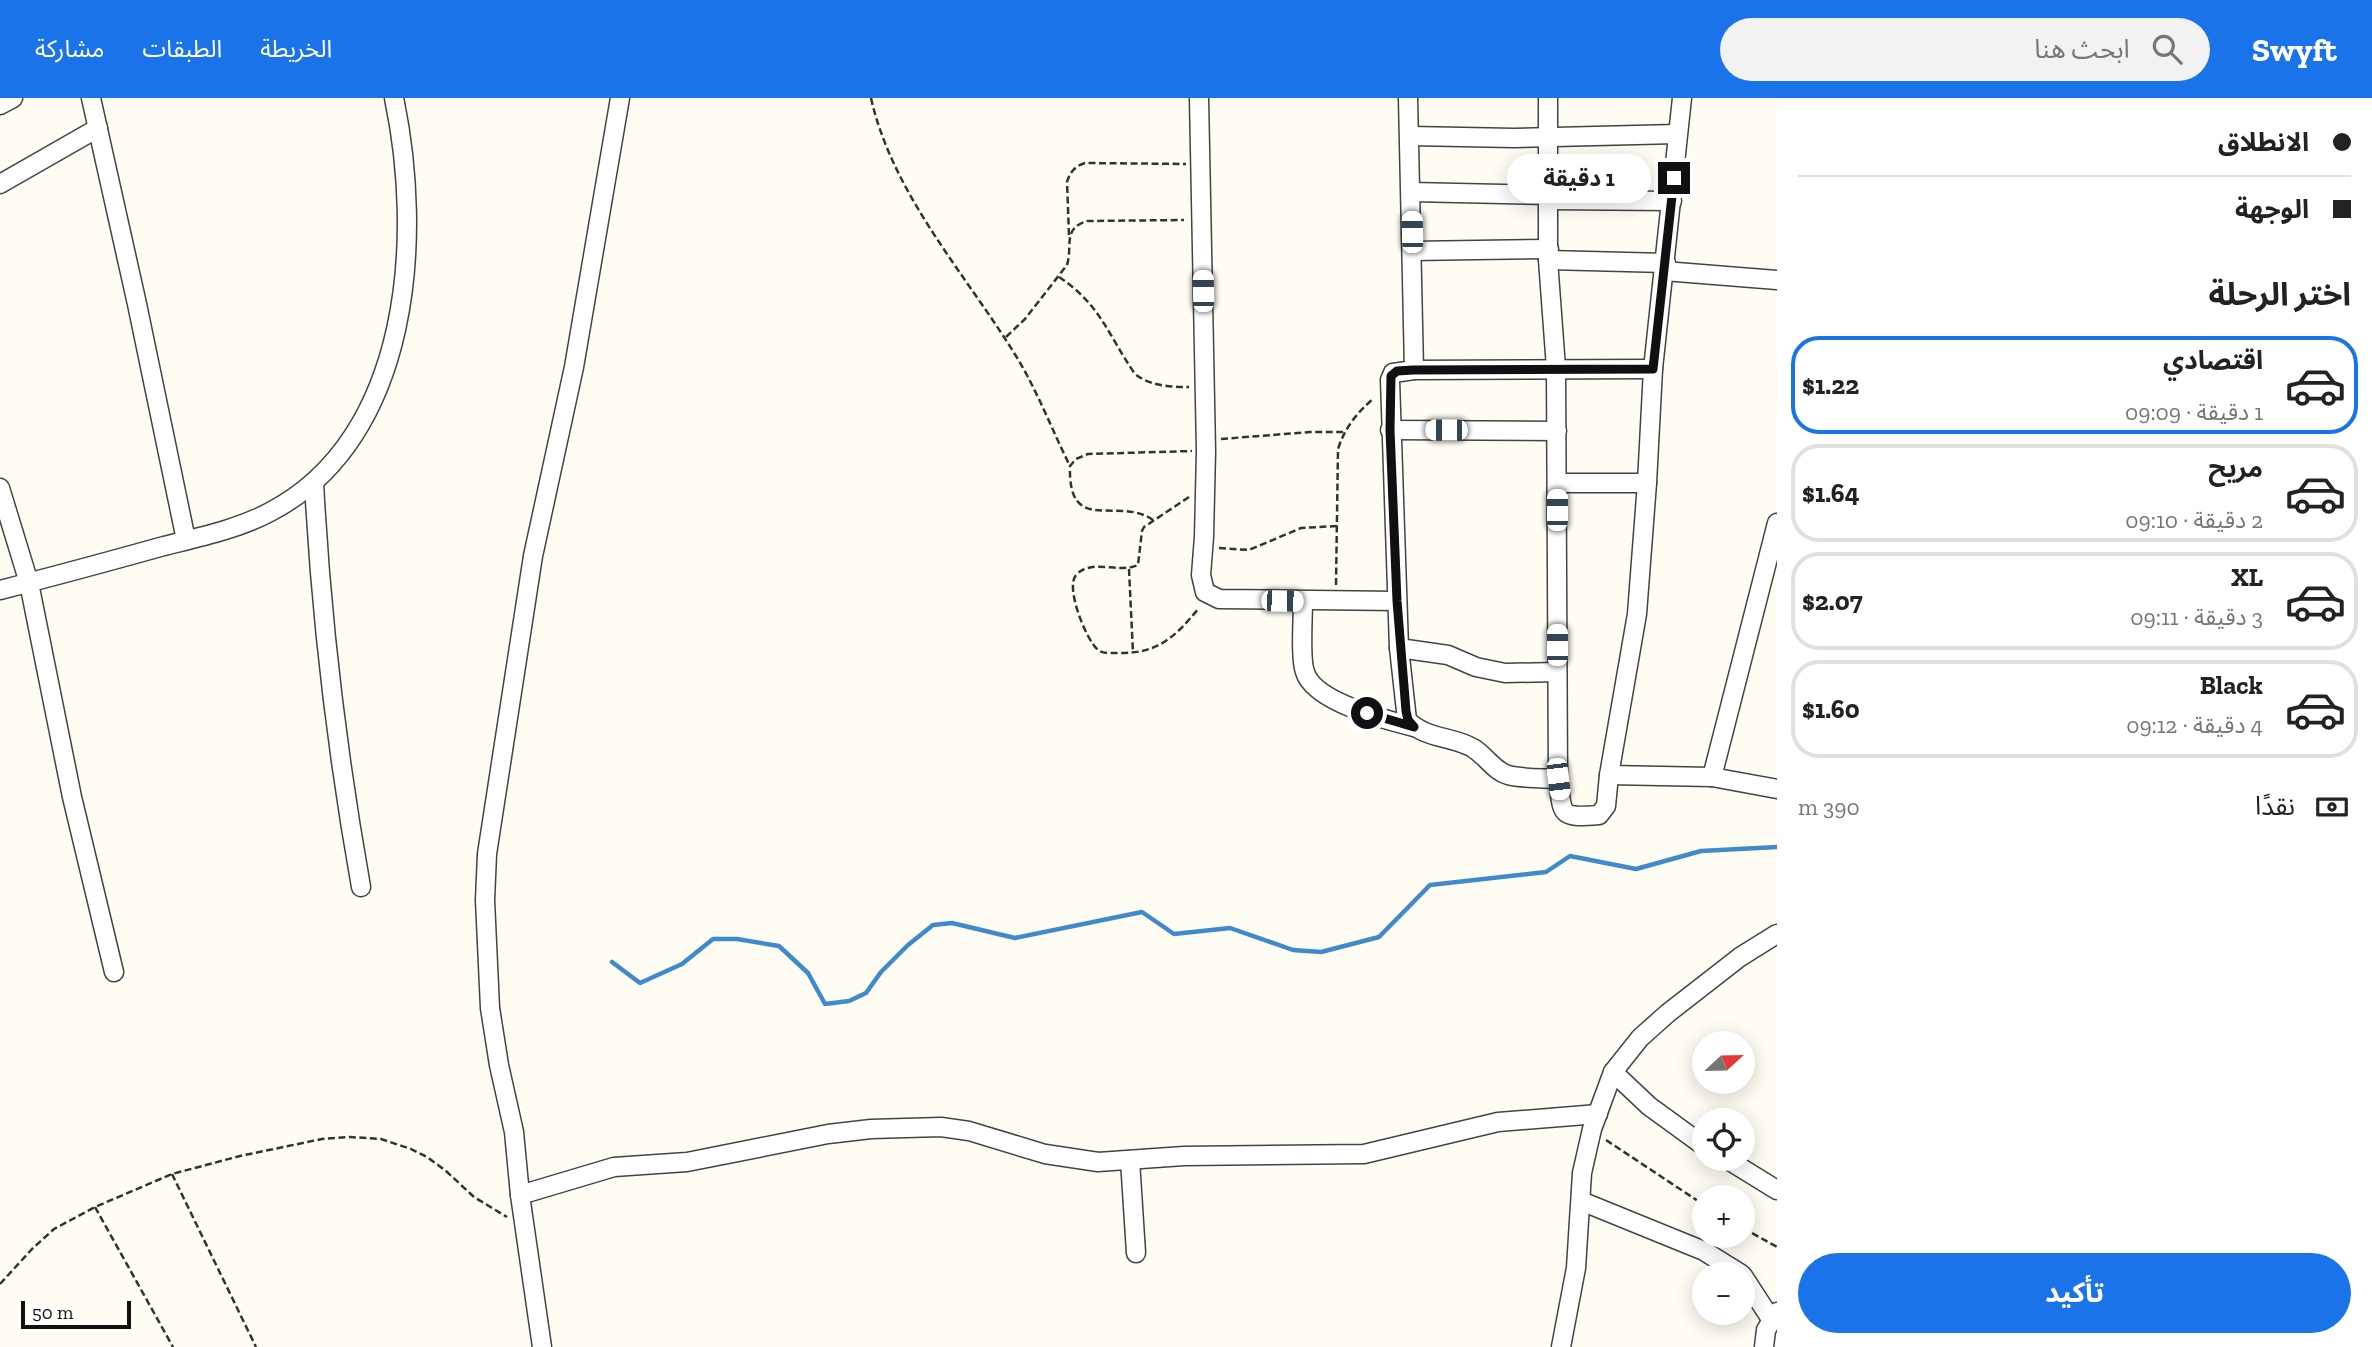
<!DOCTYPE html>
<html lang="ar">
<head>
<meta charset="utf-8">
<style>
  body { margin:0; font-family:"Zilla Slab","Noto Sans Arabic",serif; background:#f2f2f2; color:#222; direction:rtl; height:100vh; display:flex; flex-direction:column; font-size:26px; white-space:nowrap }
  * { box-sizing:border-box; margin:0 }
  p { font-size:23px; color:#767676 }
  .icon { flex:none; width:38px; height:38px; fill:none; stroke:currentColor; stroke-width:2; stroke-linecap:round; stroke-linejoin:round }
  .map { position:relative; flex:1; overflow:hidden; direction:ltr }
  .details { display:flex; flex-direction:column; background:#fff; width:595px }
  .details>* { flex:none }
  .banner { display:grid; align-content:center; height:154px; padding:0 21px; background:#fff }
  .needle { width:46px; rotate:68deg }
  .tools { position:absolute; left:1692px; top:933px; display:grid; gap:14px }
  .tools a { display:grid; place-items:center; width:63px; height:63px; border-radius:50%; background:#fff; box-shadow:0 4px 18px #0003; font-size:35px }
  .scale { position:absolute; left:21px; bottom:18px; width:110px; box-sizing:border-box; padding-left:7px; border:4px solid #101010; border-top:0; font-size:19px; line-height:24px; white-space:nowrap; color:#101010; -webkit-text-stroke:5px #fff; paint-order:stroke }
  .end { position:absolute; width:32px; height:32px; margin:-16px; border:9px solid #101010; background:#fff; box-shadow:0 0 0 4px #fff }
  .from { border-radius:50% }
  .bubble { position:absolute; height:49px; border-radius:24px; background:#fff; box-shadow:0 4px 18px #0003; font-size:23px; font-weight:700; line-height:49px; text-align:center; direction:rtl }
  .car { position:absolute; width:21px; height:42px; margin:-21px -10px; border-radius:9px; box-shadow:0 0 5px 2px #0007; background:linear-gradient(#fff 24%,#345 0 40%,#fff 0 76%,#345 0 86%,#fff 0) }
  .banner b { display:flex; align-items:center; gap:24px; height:66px; font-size:26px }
  .banner b+b { border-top:2px solid #e0e0e0 }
  .banner i { width:18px; height:18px; background:#222 }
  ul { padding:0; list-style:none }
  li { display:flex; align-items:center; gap:21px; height:98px; margin:0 14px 10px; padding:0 7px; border:4px solid #e0e0e0; border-radius:28px }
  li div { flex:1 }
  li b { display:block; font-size:26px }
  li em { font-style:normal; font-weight:700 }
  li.active { border-color:#1a73e8 }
  li>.icon { width:63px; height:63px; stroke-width:1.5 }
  h2 { padding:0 21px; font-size:32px; line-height:84px }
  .pay { display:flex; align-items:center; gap:18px; height:77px; padding:0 21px; font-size:26px }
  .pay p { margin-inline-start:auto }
  .action { display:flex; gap:14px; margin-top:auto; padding:14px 21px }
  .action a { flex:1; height:80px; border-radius:42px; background:#1a73e8; color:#fff; font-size:28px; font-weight:700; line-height:80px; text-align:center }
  header { display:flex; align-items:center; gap:42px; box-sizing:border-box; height:98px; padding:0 35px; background:#1a73e8; color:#fff }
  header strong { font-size:33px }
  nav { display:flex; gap:38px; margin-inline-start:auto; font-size:24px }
  .search { width:490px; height:63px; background:#f2f2f2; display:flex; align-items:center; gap:18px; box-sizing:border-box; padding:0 24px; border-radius:38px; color:#767676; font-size:26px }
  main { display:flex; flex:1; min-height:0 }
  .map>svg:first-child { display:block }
</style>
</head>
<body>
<header>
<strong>Swyft</strong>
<div class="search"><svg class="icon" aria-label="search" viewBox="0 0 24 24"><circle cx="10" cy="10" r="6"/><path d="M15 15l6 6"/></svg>ابحث هنا</div>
<nav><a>الخريطة</a><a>الطبقات</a><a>مشاركة</a></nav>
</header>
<main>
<section class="details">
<div class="banner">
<b><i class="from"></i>الانطلاق</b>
<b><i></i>الوجهة</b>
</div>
<h2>اختر الرحلة</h2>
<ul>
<li class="active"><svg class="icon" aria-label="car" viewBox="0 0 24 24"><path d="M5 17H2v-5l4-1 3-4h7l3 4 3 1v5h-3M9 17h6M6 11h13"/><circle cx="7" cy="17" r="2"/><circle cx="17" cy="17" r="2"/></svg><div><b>اقتصادي</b><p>1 دقيقة · 09:09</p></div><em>$1.22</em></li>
<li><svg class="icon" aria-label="car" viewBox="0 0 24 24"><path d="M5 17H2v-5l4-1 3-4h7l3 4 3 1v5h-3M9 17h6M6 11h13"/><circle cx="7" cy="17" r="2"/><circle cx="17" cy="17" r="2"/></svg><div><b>مريح</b><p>2 دقيقة · 09:10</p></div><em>$1.64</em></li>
<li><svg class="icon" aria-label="car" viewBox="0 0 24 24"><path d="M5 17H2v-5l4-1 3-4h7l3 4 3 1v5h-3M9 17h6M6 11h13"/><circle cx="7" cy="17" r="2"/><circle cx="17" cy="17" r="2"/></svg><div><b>XL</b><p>3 دقيقة · 09:11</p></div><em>$2.07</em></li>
<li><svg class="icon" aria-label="car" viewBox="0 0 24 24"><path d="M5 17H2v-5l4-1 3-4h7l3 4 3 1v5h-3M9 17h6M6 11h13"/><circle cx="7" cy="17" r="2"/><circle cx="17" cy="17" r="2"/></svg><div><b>Black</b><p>4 دقيقة · 09:12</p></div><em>$1.60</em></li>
</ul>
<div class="pay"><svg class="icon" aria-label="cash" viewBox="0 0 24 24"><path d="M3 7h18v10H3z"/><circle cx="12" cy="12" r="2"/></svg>نقدًا<p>390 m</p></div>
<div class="action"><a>تأكيد</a></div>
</section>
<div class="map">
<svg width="1777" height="1249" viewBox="0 0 1777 1249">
  <rect width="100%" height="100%" fill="#fffdf3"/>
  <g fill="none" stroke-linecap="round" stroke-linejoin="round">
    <!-- stream -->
    <polyline stroke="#408acb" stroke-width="4.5" points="612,864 640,885 682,866 713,841 737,841 779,848 808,875 825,906 849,903 866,895 881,874 908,847 933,827 952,825 1015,840 1142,814 1174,836 1230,830 1293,852 1321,854 1379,839 1430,787 1546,774 1570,758 1636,771 1701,753 1777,749"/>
    <!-- minor casing -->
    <g stroke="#434343" stroke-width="21">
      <g id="minor">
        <polyline points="91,0 137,206 186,442"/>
        <polyline points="1199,0 1206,353 1204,439 1201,477 1205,494 1219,501 1397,503"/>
        <polyline points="1408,0 1414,272"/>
        <path d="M1548 0V162L1556 270 1558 681C1563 718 1559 720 1599 717L1606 708 1609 677 1637 516 1647 385 1653 271 1682 0"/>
        <polyline points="0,7 13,0"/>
        <polyline points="1410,38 1514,40 1677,36"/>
        <polyline points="0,86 98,30"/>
        <polyline points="1411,94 1549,97"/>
        <polyline points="1549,102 1672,103"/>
        <polyline points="1412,153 1549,151"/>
        <polyline points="1548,162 1666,165"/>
        <polyline points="1664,173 1777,182"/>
        <polyline points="1390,332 1557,333"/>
        <path d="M314 384C321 521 337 654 361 789"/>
        <polyline points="1557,385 1647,385"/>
        <polyline points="0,390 29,485 72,699 114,874"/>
        <path d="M0 492C55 478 110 463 164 448 200 439 238 431 270 414 412 340 423 138 394 0"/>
        <path d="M1303 503C1303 520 1300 561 1305 574 1314 604 1386 622 1414 629"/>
        <polyline points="1399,550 1448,557 1476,569 1505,575 1557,574"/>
        <polyline points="1609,677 1712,679 1777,691"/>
        <polyline points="1712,679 1777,425"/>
        <path d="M1558 681C1542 680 1524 681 1508 677 1494 673 1486 658 1473 650 1452 638 1425 641 1407 622L1399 550 1390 282 1393 275 1414 272 1653 271"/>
        <polyline points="1613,974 1649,1008 1704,1048"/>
        <polyline points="1725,1060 1777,1092"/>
        <polyline points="1130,1062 1136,1155"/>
        <polyline points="520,1097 614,1069 687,1064 828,1036 871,1031 941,1029 969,1033 1045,1056 1098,1064 1184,1058 1364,1056 1498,1024 1598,1016"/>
        <polyline points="1581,1103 1704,1153 1741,1176"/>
        <polyline points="1743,1178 1771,1221"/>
        <polyline points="542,1249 520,1097 514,1034 499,967 490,910 485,802 487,756 533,458 574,269 620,0"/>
        <polyline points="1561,1249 1576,1170 1582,1075 1592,1031 1613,974 1640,940 1668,915 1740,859 1777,836"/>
        <polyline points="1764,1249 1766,1232 1777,1214"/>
      </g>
    </g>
    <!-- path -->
    <g stroke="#323232" stroke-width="2.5" stroke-dasharray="7 3.5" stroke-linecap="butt">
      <path d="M871 0C893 97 965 175 1016 258 1037 292 1052 332 1070 368"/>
      <path d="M1069 137 1067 84C1070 74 1075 68 1085 65L1186 66"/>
      <path d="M1059 179C1101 207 1108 237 1135 276 1150 288 1170 289 1189 289"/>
      <path d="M1006 239 1025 221 1067 167C1073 147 1062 131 1087 123L1184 122"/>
      <polyline points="1221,341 1310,334 1343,334"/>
      <path d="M1189 399 1144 429 1142 433 1138 467C1120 476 1091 460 1076 477 1065 489 1086 542 1098 552 1103 556 1112 555 1118 555 1158 556 1175 539 1199 510"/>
      <path d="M1153 422C1117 397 1068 439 1070 368L1076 361 1088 356 1192 353"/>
      <polyline points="1219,450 1249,452 1301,430 1337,428"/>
      <polyline points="1129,471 1133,555"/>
      <path d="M1336 487 1338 351C1345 329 1357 315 1374 300"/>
      <polyline points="1606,1042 1704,1107"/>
      <polyline points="172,1076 256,1249"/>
      <polyline points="95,1109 173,1249"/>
      <polyline points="1743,1130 1777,1149"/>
      <polyline points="0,1186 32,1151 54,1131 95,1109 172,1076 240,1058 322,1041 350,1039 381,1041 411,1051 427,1059 446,1073 474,1099 507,1119"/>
    </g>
    <!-- minor -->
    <use href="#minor" stroke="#fff" stroke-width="18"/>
  </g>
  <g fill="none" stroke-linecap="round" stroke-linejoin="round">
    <!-- route -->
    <polyline stroke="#101010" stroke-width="9" points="1367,615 1414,629 1408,622 1406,613 1397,503 1390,332 1391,278 1397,273 1413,272 1653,271 1674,80"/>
  </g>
</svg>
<div class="tools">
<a><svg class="needle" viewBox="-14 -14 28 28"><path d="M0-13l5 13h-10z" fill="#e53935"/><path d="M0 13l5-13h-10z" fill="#767676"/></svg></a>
<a><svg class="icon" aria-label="locate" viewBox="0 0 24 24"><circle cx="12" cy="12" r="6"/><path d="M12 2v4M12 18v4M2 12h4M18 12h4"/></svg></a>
<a>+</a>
<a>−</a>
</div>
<div class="scale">50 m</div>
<i class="end from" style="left:1367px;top:615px"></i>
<i class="end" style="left:1674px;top:80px"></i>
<div class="bubble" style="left:1507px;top:56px;width:144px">1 دقيقة</div>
<i class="car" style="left:1412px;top:134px;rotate:359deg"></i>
<i class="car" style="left:1203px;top:193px;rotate:359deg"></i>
<i class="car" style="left:1446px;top:332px;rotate:270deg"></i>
<i class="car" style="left:1557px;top:412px;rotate:0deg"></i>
<i class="car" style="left:1282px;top:503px;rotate:91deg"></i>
<i class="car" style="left:1557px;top:547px;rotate:0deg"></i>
<i class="car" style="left:1558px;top:681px;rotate:173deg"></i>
</div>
</main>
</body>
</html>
